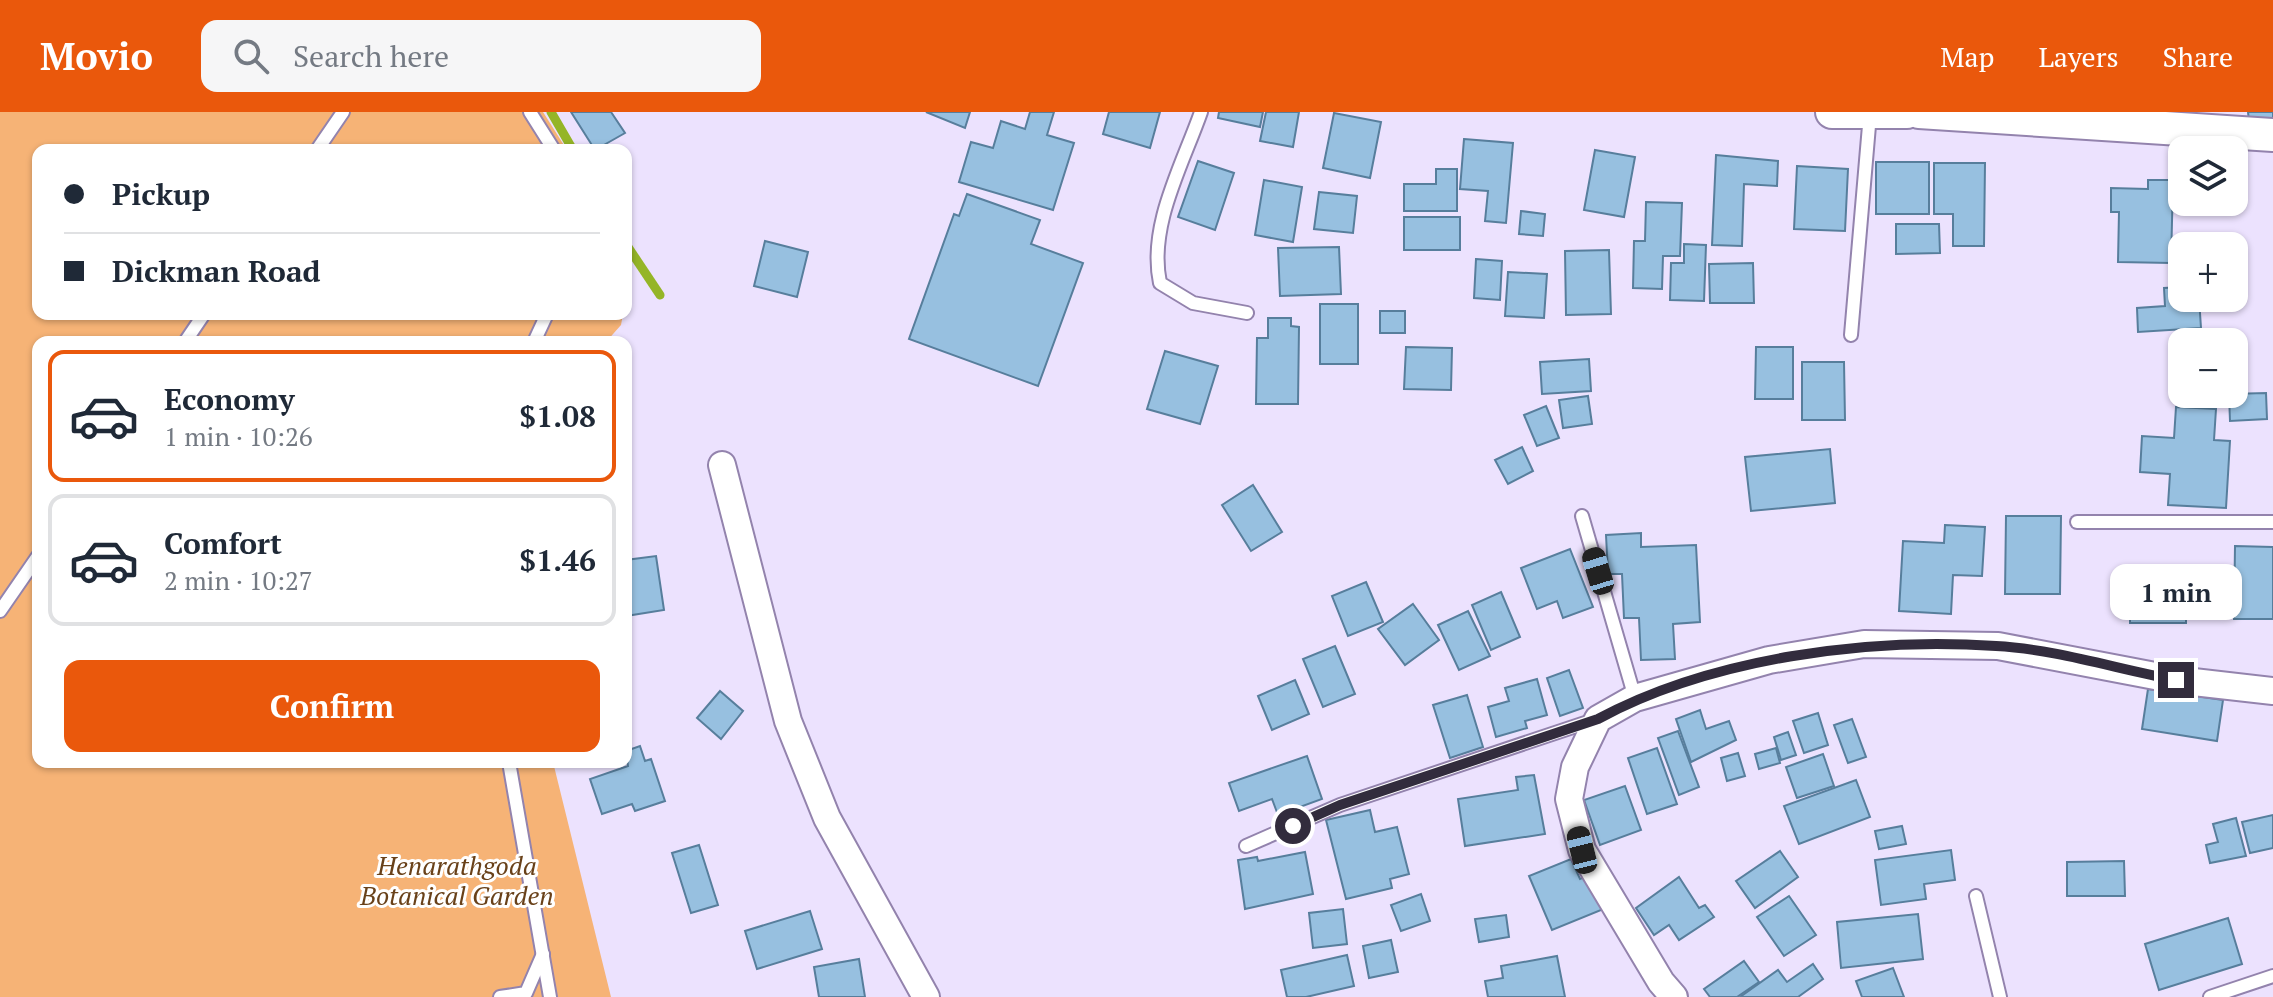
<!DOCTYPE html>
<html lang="en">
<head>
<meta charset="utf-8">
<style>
  body { margin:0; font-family:"PT Serif",serif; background:#f6f6f7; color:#1f2937; height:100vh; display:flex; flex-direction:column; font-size:30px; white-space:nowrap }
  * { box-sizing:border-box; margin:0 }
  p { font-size:26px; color:#747a83 }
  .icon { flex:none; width:44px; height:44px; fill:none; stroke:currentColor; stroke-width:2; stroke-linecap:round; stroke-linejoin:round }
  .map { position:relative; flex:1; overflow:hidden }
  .drawer { position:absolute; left:32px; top:224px; width:600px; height:432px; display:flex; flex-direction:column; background:#fff; border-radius:16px; box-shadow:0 2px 6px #0004 }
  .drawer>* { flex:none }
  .banner { position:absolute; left:32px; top:32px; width:600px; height:176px; border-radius:16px; box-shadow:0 2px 6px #0004; display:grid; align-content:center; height:176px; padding:0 32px; background:#fff }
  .fabs { position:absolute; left:2168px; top:24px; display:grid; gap:16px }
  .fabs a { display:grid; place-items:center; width:80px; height:80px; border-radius:16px; background:#fff; box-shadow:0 2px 6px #0004; font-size:40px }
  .end { position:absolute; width:36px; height:36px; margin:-18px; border:10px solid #322c3d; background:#fff; box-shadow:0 0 0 4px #fff }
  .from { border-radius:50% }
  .bubble { position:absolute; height:56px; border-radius:16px; background:#fff; box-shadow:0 2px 6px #0004; font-size:26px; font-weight:800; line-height:56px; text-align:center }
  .car { position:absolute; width:24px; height:48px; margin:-24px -12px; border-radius:10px; box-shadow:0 0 6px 2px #0007; background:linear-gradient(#222 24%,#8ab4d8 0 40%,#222 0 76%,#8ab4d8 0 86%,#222 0) }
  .banner b { display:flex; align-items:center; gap:28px; height:76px; font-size:30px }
  .banner b+b { border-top:2px solid #e0e1e3 }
  .banner i { width:20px; height:20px; background:#1f2937 }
  ul { padding:14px 0 0; list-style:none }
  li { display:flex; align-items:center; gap:24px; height:132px; margin:0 16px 12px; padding:0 16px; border:4px solid #e0e1e3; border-radius:16px }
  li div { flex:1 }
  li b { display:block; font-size:30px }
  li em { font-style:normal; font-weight:800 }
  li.selected { border-color:#ea580c }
  li>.icon { width:72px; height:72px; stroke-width:1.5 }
  .primary-button { display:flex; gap:16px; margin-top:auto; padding:16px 32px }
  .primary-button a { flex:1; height:92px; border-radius:16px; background:#ea580c; color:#fff; font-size:32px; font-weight:800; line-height:92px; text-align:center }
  header { display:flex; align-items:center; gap:48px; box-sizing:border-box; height:112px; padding:0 40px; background:#ea580c; color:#fff }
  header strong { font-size:38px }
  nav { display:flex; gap:44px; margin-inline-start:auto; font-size:28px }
  .search { width:560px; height:72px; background:#f6f6f7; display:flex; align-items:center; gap:20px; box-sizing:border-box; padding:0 28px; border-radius:16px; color:#747a83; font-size:30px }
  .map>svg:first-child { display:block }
</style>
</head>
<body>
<header>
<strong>Movio</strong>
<div class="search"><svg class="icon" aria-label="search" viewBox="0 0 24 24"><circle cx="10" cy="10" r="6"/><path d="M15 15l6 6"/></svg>Search here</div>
<nav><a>Map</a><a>Layers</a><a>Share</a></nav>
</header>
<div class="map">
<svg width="2273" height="885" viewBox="0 0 2273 885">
  <rect width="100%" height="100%" fill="#ece2fe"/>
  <!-- green -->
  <polygon fill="#f6b376" points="0,0 543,0 567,38 38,38 38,202 623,202 621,213 606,230 38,230 38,650 553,650 611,885 0,885"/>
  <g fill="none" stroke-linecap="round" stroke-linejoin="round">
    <!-- stream -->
    <g stroke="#95b527" stroke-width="9">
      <polyline points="551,0 573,38"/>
      <polyline points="626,132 660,183"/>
    </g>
  </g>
  <!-- building -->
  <g fill="#97c0e0" stroke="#577e9c" stroke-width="2">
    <polygon points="571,0 611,0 625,21 595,38"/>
    <polygon points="926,0 970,0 965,16"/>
    <polygon points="1030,0 1054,0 1047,23 1074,31 1053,98 959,70 971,30 993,36 1001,9 1025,17"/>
    <polygon points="1109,0 1160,0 1150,36 1103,22"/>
    <polygon points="1219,0 1263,0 1260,15 1218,6"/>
    <polygon points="1266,0 1299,0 1293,35 1260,29"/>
    <polygon points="2248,0 2273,0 2273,8 2249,9"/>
    <polygon points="1334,1 1381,10 1370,66 1323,56"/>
    <polygon points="1464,27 1513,31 1506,111 1485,109 1488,79 1460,77"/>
    <polygon points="1595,38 1635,45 1624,105 1584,98"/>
    <polygon points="1716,43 1778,49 1777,74 1744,72 1742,134 1712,133"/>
    <polygon points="1198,49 1234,61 1215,118 1178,105"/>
    <rect x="1876" y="50" width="53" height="52"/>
    <polygon points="1934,51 1985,51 1984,134 1953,134 1953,102 1934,102"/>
    <polygon points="1797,54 1848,57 1845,119 1794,117"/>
    <polygon points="1436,57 1457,57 1457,99 1404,99 1404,72 1436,72"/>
    <polygon points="1264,68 1302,75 1293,130 1255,123"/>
    <polygon points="2148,68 2173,68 2171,151 2118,150 2119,100 2111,100 2111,76 2148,77"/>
    <polygon points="1319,80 1357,84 1353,121 1314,117"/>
    <polygon points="967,82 1040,108 1031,132 1083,151 1038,274 909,227 954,102 959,104"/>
    <polygon points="1646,90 1682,91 1680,144 1663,144 1662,177 1633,176 1634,129 1645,129"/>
    <polygon points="1521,99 1545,102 1543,124 1519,122"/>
    <rect x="1404" y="105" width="56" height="33"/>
    <polygon points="1896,112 1939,112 1940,141 1896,142"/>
    <polygon points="765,129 808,140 797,185 754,174"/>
    <polygon points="1684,132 1706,133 1704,189 1670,188 1671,151 1684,151"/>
    <polygon points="1339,135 1341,182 1280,184 1278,136"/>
    <polygon points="1609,138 1611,202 1566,203 1565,139"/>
    <polygon points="1476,147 1502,149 1500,188 1474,186"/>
    <polygon points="1753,151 1754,191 1710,191 1709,152"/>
    <polygon points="1508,160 1547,162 1544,206 1505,204"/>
    <polygon points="2182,175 2182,186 2199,186 2201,216 2138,220 2137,196 2165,194 2164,176"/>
    <rect x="1320" y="192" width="38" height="60"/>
    <rect x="1380" y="199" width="25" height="22"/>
    <polygon points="1268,206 1291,206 1291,214 1299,215 1298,292 1256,292 1257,226 1268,226"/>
    <polygon points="1406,235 1452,236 1451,278 1404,277"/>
    <polygon points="1756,235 1793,235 1793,287 1755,287"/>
    <polygon points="1165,239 1218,254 1200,312 1147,297"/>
    <polygon points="1589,247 1591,279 1542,282 1540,250"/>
    <polygon points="1802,250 1844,250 1845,308 1802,308"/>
    <polygon points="2266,281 2267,307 2230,309 2229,282"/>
    <polygon points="1588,284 1592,312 1563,316 1559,288"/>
    <polygon points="1546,294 1559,326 1537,334 1524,303"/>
    <polygon points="2176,295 2216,297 2214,328 2230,329 2226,396 2168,393 2170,362 2140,360 2142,324 2174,326"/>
    <polygon points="1522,335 1533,359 1508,372 1495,348"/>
    <polygon points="1830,337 1835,391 1751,399 1745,345"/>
    <polygon points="1253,373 1282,420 1251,439 1222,393"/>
    <polygon points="2006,404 2061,404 2060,482 2005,482"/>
    <polygon points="1945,413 1985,415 1982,464 1953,463 1951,502 1899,499 1903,429 1944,431"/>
    <polygon points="1641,421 1641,435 1696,433 1700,510 1673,512 1675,547 1641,548 1639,506 1624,506 1622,462 1608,462 1606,423"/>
    <polygon points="2235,434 2273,435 2273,507 2234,507"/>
    <polygon points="1570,437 1593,495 1563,506 1557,489 1537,497 1521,456"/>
    <polygon points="656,444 664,498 626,504 626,448"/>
    <polygon points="1366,470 1383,510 1348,524 1332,484"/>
    <rect x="2130" y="471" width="56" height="40"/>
    <polygon points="1501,480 1520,525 1491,538 1472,493"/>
    <polygon points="1413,492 1439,528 1405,553 1378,517"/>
    <polygon points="1468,499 1490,544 1459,558 1438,513"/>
    <polygon points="1335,534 1355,582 1323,595 1303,547"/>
    <polygon points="1569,558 1583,596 1560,604 1547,566"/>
    <polygon points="1537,567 1547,603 1525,609 1527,616 1496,625 1488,595 1509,589 1505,576"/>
    <polygon points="1295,568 1309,602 1272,618 1258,584"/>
    <polygon points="2148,577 2223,588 2217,629 2142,617"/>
    <polygon points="720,579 743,599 721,627 697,606"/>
    <polygon points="1467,583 1483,635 1450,646 1433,593"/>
    <polygon points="1700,598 1706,617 1729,609 1736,628 1691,650 1676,607"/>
    <polygon points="1818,601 1828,633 1804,641 1793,609"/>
    <polygon points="1852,607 1866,645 1848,651 1834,613"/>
    <polygon points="1678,619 1699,675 1679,683 1658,626"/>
    <polygon points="1788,620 1796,643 1781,648 1774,625"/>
    <polygon points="640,634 645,649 651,647 665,689 635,699 632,692 602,702 590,667 628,654 626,639"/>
    <polygon points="1657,636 1677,692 1647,702 1628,646"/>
    <polygon points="1776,636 1780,651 1759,657 1755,642"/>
    <polygon points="1738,641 1745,664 1727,669 1721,646"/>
    <polygon points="1823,642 1834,674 1797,686 1786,655"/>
    <polygon points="1307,644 1322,687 1278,703 1272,687 1239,699 1229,671"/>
    <polygon points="1534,663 1545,722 1465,734 1458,687 1518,678 1516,665"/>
    <polygon points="1856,668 1870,705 1799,732 1784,694"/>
    <polygon points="1625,674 1641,718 1600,733 1584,688"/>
    <polygon points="1370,698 1375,720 1397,715 1409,762 1390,767 1392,776 1346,787 1326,708"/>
    <polygon points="2273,703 2273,736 2250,741 2242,710"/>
    <polygon points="2236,706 2246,744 2210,751 2206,733 2218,730 2213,712"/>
    <polygon points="1902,714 1906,732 1879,737 1875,719"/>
    <polygon points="699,733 718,793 691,801 672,741"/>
    <polygon points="1951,738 1955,768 1924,772 1926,787 1881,793 1875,748"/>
    <polygon points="1780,739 1798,765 1755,796 1736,769"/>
    <polygon points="1305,740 1313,782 1245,797 1238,748 1257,745 1258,749"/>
    <polygon points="1571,747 1580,767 1592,762 1606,796 1552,818 1529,764"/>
    <polygon points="2124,749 2125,784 2067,784 2067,750"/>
    <polygon points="1679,765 1699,796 1705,793 1714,805 1679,828 1669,813 1654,823 1636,796"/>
    <polygon points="1421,782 1430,809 1401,819 1391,793"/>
    <polygon points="1789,784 1816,823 1784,844 1757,805"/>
    <polygon points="1343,797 1347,832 1313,836 1309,801"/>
    <polygon points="810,799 822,837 757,857 745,819"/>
    <polygon points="1918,802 1923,847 1841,856 1837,810"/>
    <polygon points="1506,803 1509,825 1479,830 1475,807"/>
    <polygon points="2228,806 2242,852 2159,878 2145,832"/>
    <polygon points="1391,828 1398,860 1369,866 1363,834"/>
    <polygon points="1347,843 1354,874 1306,885 1287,885 1281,858"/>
    <polygon points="1557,844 1565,885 1488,885 1485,869 1503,866 1501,854"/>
    <polygon points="859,847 865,885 819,885 814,855"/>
    <polygon points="1744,849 1759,870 1737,885 1710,885 1704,877"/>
    <polygon points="1813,852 1823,867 1798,885 1740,885 1778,858 1787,870"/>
    <polygon points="1893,856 1904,885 1862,885 1856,869"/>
  </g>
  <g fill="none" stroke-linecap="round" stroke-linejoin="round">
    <!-- service casing -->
    <g stroke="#9383ad" stroke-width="16">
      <g id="service">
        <polyline points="530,0 554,38"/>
        <path d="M1201 0C1182 54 1148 114 1160 171L1193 191 1247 201"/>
        <polyline points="317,38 343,0"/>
        <polyline points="1851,223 1870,2"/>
        <polyline points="185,230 204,202"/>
        <polyline points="534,230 547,202"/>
        <polyline points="1582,404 1635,586"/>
        <polyline points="2077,410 2273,410"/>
        <polyline points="0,499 38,444"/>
        <polyline points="509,650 550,885"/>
        <polyline points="1246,734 1340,693 1597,607"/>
        <polyline points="1976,784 2000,885"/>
        <polyline points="500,885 526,881 543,842"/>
        <polyline points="2210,885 2273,864"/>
      </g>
    </g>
    <!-- minor casing -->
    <g stroke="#9383ad" stroke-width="30">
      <g id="minor">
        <polyline points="722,353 788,609 827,706 926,885"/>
        <polyline points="1674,885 1661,870 1582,738 1569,687 1575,655 1598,607 1635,586 1769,548 1864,532 1998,534 2176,568 2273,579"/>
      </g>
    </g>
    <!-- tertiary casing -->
    <g stroke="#9383ad" stroke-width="36">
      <g id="tertiary">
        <polyline points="1832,0 1907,0"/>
        <polyline points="1919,0 2273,23"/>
      </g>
    </g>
    <!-- service -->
    <use href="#service" stroke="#fff" stroke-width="12"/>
    <!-- minor -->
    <use href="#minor" stroke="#fff" stroke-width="26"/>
    <!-- tertiary -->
    <use href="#tertiary" stroke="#fff" stroke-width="32"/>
  </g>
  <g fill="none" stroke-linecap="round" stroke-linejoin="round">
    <!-- route -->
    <path stroke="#322c3d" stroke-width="10" d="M1293 714 1340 693 1598 607C1711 546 1868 525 1996 534 2055 537 2117 557 2176 568"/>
  </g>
  <g text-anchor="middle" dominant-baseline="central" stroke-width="6" stroke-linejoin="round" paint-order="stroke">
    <!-- park labels -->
    <g font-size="26" font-style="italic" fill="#694119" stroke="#fff">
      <text x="457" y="753">Henarathgoda<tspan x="457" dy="30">Botanical Garden</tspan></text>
    </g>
  </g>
</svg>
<div class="fabs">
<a><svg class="icon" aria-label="layers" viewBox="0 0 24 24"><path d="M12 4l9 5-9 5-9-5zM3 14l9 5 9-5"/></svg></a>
<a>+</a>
<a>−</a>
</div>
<i class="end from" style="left:1293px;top:714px"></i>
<i class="end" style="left:2176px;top:568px"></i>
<div class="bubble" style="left:2110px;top:452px;width:132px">1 min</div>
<i class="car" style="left:1598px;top:459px;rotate:343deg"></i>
<i class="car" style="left:1582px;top:738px;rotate:346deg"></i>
<div class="banner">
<b><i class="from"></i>Pickup</b>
<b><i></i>Dickman Road</b>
</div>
<section class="drawer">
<ul>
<li class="selected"><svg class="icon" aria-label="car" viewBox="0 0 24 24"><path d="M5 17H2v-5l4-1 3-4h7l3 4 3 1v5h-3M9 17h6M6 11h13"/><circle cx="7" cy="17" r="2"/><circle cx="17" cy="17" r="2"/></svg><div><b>Economy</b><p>1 min · 10:26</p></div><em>$1.08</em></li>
<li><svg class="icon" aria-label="car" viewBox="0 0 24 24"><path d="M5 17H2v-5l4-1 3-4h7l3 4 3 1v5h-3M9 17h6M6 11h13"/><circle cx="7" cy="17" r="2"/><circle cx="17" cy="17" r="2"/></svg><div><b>Comfort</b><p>2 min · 10:27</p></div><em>$1.46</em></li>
</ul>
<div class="primary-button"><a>Confirm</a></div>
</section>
</div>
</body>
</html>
